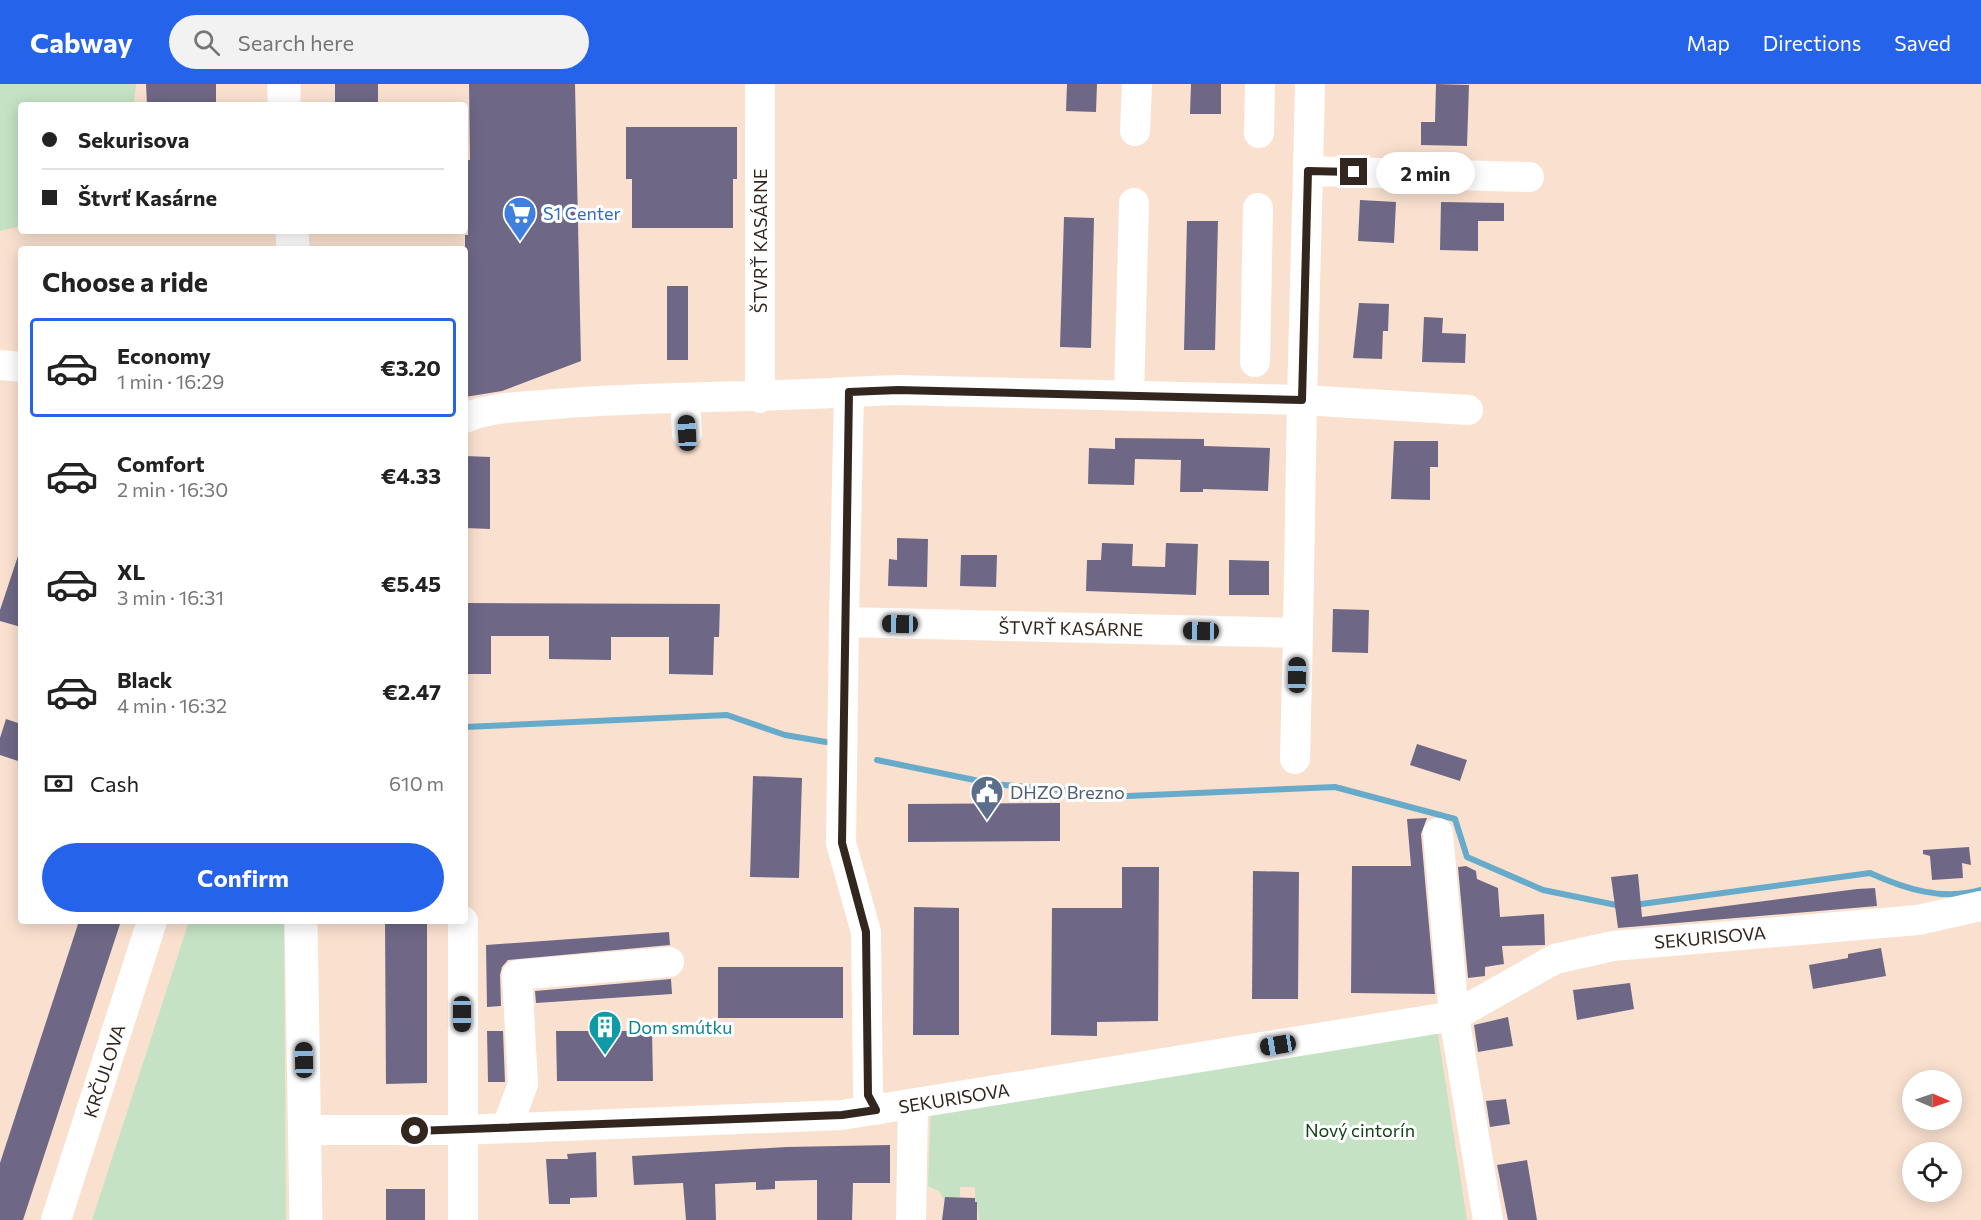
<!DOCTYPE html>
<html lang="en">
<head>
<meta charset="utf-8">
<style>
  body { margin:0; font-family:Commissioner,sans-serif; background:#f2f2f2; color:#222; height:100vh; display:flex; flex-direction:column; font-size:22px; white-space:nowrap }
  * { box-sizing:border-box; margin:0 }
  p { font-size:20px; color:#767676 }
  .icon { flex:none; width:33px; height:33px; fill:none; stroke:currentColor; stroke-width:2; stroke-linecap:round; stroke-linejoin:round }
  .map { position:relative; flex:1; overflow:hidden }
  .panel { position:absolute; left:18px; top:162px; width:450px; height:678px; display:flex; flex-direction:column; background:#fff; border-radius:6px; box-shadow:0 3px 15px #0003 }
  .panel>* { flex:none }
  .banner { position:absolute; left:18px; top:18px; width:450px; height:132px; border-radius:6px; box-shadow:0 3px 15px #0003; display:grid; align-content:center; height:132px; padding:0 24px; background:#fff }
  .needle { width:39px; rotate:92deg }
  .tools { position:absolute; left:1902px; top:986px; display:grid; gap:12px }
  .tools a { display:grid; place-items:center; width:60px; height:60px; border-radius:50%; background:#fff; box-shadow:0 3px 15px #0003; font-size:30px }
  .end { position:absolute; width:27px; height:27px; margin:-14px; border:8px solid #32261e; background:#fff; box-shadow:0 0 0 3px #fff }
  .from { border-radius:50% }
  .bubble { position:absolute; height:42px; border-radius:21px; background:#fff; box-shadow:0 3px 15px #0003; font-size:20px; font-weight:700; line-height:42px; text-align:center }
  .car { position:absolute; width:18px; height:36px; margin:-18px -9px; border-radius:8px; box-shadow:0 0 4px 2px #0007; background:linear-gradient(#222 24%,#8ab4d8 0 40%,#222 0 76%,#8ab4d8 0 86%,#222 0) }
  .banner b { display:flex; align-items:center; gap:21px; height:57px; font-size:22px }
  .banner b+b { border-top:2px solid #e0e0e0 }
  .banner i { width:15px; height:15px; background:#222 }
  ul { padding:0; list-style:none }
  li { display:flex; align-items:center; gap:18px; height:99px; margin:0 12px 9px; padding:0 12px; border:3px solid transparent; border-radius:6px }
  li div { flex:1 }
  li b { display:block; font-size:22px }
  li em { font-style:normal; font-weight:700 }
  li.on { border-color:#2563eb }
  li>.icon { width:54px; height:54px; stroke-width:1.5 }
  h2 { padding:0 24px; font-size:27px; line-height:72px }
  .pay { display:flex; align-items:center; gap:15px; height:66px; padding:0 24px; font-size:22px }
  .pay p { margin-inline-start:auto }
  .button { display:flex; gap:12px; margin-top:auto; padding:12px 24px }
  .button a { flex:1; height:69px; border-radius:36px; background:#2563eb; color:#fff; font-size:24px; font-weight:700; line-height:69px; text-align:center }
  header { display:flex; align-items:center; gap:36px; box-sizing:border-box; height:84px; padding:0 30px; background:#2563eb; color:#fff }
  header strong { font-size:28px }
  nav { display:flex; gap:33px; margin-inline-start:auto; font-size:21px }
  .search { width:420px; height:54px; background:#f2f2f2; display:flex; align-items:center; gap:15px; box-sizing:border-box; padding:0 21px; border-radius:33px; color:#767676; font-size:22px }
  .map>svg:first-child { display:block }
</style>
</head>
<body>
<header>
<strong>Cabway</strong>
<div class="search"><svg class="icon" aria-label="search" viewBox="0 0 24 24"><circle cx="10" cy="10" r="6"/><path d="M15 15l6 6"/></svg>Search here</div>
<nav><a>Map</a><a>Directions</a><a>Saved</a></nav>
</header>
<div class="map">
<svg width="1981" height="1136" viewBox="0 0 1981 1136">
  <rect width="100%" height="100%" fill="#fae1cf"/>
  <!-- green -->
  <g fill="#c5e3c4">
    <polygon points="0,0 136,0 134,21 21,21 21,142 0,147"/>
    <polygon points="189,837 284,837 286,1136 92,1136"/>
    <polygon points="1437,944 1467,1136 979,1136 977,1119 975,1118 975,1103 960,1103 960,1113 945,1113 945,1118 939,1107 928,1102 931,1019"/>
  </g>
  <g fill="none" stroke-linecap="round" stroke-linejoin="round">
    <!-- stream -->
    <g stroke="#67aaca" stroke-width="6">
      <polyline points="465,643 727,631 785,651 826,658"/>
      <polyline points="877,676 994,700 1128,712 1335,703 1455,735 1467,773 1543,806 1621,822"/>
      <path d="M1634 821 1870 789C1905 805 1943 817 1981 806"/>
    </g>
  </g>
  <!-- building -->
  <g fill="#6e6886">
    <polygon points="146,0 216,0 216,21 147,21"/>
    <rect x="335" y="0" width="43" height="21"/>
    <polygon points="469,0 575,0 581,277 502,307 465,313 465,151 468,151 467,76 470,76"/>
    <polygon points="1067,0 1097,0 1096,28 1066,27"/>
    <polygon points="1191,0 1221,0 1221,30 1190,30"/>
    <polygon points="1436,0 1469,1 1467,62 1421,61 1421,38 1435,38"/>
    <polygon points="626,43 737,43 737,95 733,95 733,144 632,144 632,95 626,95"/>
    <polygon points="1360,116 1396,118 1394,159 1358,157"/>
    <polygon points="1441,118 1504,119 1504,137 1478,137 1478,167 1440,166"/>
    <polygon points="1064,133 1094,134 1091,264 1060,263"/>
    <polygon points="1187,137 1218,137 1215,266 1184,266"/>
    <rect x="667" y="202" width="21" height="74"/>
    <polygon points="1359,219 1389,220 1388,247 1383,247 1382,275 1353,274"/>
    <polygon points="1424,233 1443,234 1442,249 1466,250 1465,279 1422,278"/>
    <polygon points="1115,354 1204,355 1204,362 1270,364 1268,407 1203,405 1203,408 1180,408 1181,376 1135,375 1134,401 1088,400 1089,364 1115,365"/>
    <polygon points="1394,357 1438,357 1438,383 1430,383 1430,416 1391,415"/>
    <polygon points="465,372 490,373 490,445 465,444"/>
    <polygon points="897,454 928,455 927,503 888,502 889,475 897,476"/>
    <polygon points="1102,459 1133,460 1132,482 1165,483 1166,459 1198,460 1196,511 1086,507 1087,476 1101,476"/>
    <polygon points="961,471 997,471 996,503 960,502"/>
    <polygon points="18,472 21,472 21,543 0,537 0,526"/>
    <polygon points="1229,476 1269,477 1269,511 1229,511"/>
    <polygon points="465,519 720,520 719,553 714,553 713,591 669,590 669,553 611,553 611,576 549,575 549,552 491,552 491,590 465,590"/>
    <polygon points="1333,525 1369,526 1368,569 1332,568"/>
    <polygon points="6,635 21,640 21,678 0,671 0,654"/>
    <polygon points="1417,660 1467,676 1460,697 1410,681"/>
    <polygon points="753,692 802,694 799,794 750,793"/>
    <polygon points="1060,719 1060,757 908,758 908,720"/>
    <polygon points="1427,734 1421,750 1435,910 1351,909 1352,782 1411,782 1407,735"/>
    <polygon points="1969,763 1971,781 1962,779 1963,794 1932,796 1930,772 1923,770 1923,766"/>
    <polygon points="1466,782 1476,787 1477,795 1498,804 1500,833 1544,830 1545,861 1502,862 1504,880 1485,883 1485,892 1468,894 1458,783"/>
    <polygon points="1122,783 1159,783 1158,937 1097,938 1097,952 1051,951 1052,824 1122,824"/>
    <polygon points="1253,787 1299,788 1298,915 1252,915"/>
    <polygon points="1638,790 1642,833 1857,805 1875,804 1877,822 1618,844 1611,793"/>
    <polygon points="914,823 959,824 959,951 913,951"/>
    <polygon points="79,837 121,837 23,1136 0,1136 0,1079"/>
    <polygon points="385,837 427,837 427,999 386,1000"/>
    <polygon points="669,848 670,861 508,876 502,883 500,891 501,922 487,923 486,861"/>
    <polygon points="1881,864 1886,892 1813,905 1809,881 1848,874 1848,870"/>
    <rect x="718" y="883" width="125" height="51"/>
    <polygon points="671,895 672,910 536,919 535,907"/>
    <polygon points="1630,899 1634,925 1577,936 1573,906"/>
    <polygon points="1508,933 1513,962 1478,968 1474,941"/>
    <polygon points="487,947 503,947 505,998 488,998"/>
    <polygon points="556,947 652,947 653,997 557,997"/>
    <polygon points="1506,1015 1510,1040 1490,1043 1486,1017"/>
    <polygon points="890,1061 890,1099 853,1099 852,1136 817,1136 817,1096 775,1097 775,1105 756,1106 756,1098 715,1100 716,1136 686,1136 683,1099 634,1101 632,1072 786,1063"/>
    <polygon points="596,1068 597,1113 570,1114 570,1120 549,1120 546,1075 568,1075 567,1070"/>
    <polygon points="1527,1076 1537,1136 1508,1136 1497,1081"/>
    <rect x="386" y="1105" width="39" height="31"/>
    <polygon points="945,1113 975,1114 975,1118 977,1118 977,1136 942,1136"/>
  </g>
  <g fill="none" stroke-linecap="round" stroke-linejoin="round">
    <!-- minor -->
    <g stroke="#fff" stroke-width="30">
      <polyline points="1135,47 1137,0"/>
      <polyline points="1259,49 1260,0"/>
      <polyline points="1308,87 1310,0"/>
      <polyline points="1255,278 1258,124"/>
      <polyline points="0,281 21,283"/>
      <polyline points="849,308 898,306 1302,316 1298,549 844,538 841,759 866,848 868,1011 876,1026"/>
      <polyline points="1129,312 1134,119"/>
      <polyline points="760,314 760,0"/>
      <polyline points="685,315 687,349"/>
      <polyline points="1468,326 1302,316 1308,87 1529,93"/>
      <path d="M465 334C493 322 526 323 555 320 653 312 751 314 849 308L844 538"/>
      <polyline points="1295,675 1298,549"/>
      <polyline points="1438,749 1454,932 1488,1136"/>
      <polyline points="507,1043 523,1000 517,891 669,878"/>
      <polyline points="305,1046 462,1046 842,1031 1454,932 1555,875 1613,862 1918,836 1981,822"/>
      <polyline points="56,1136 152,837"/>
      <polyline points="463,1136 463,837"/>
      <polyline points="911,1136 913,1021"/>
    </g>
    <!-- major -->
    <g stroke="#fff" stroke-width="33">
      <polyline points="284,0 284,21"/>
      <polyline points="292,147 293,165"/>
      <polyline points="301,837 306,1136"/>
    </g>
  </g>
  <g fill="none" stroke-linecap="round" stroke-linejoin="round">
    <!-- route -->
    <polyline stroke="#32261e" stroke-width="8" points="415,1047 842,1031 876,1026 868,1011 866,848 842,759 849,308 898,306 1302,316 1308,87 1354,88"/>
  </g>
  <!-- icons -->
  <defs>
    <g id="supermarket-pin" transform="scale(1.725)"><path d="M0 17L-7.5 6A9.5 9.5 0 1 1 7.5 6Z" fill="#3f7fe0" stroke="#fff"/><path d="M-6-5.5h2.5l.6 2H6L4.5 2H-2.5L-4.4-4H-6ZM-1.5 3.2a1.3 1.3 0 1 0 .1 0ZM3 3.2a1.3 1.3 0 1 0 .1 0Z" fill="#fff"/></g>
    <g id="civic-pin" transform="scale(1.725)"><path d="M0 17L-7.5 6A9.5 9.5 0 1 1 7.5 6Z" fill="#5c6f8a" stroke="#fff"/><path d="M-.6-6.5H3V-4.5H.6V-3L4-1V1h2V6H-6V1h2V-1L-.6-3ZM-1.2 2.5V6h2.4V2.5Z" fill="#fff"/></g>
    <g id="building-pin" transform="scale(1.725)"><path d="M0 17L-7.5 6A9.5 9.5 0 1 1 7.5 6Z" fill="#0f9aa8" stroke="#fff"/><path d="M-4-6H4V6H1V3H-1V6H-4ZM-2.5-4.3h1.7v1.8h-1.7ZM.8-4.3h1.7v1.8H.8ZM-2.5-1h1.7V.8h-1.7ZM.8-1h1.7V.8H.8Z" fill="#fff"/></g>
  </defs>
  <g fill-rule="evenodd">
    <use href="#supermarket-pin" x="520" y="129"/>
    <use href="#civic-pin" x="987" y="708"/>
    <use href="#building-pin" x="605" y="943"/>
  </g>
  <g text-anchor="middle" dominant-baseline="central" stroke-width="6" stroke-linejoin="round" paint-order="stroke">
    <!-- shop labels -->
    <g font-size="18" fill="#366cbe" stroke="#fff" text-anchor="start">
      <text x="543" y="129">S1 Center</text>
    </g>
    <!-- street labels -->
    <g font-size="18" fill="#32261e" stroke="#fff">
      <text transform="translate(760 157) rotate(-90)">ŠTVRŤ KASÁRNE</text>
      <text transform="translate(1071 544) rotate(1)">ŠTVRŤ KASÁRNE</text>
      <text transform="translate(1710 853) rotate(-5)">SEKURISOVA</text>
      <text transform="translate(104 987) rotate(-72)">KRČULOVA</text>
      <text transform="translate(954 1014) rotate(-9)">SEKURISOVA</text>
    </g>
    <!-- service labels -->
    <g font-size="18" fill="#4e5e75" stroke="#fff" text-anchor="start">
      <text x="1010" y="708">DHZO Brezno</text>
    </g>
    <!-- culture labels -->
    <g font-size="18" fill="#0d838f" stroke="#fff" text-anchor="start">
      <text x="628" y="943">Dom smútku</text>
    </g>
    <!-- park labels -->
    <g font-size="18" fill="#114215" stroke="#fff">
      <text x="1360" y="1046">Nový cintorín</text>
    </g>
  </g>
</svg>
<div class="tools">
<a><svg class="needle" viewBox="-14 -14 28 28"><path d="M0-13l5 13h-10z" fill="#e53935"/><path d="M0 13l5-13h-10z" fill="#767676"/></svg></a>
<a><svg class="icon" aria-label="locate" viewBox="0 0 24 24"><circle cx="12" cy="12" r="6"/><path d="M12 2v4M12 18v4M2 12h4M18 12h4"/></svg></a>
</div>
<i class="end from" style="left:415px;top:1047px"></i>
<i class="end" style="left:1354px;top:88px"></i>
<div class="bubble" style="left:1376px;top:68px;width:99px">2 min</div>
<i class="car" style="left:687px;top:349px;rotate:357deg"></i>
<i class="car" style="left:900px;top:540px;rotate:271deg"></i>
<i class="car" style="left:1201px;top:547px;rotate:271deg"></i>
<i class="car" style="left:1297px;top:591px;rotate:1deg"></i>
<i class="car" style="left:462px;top:930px;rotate:180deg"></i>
<i class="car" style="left:1278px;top:961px;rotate:261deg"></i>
<i class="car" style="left:304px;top:976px;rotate:359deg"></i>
<div class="banner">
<b><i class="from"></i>Sekurisova</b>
<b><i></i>Štvrť Kasárne</b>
</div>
<section class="panel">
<h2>Choose a ride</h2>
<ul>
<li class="on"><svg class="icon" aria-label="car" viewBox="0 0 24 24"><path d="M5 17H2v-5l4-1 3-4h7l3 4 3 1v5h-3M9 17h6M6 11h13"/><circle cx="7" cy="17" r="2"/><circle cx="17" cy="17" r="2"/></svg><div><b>Economy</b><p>1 min · 16:29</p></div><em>€3.20</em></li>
<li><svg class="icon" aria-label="car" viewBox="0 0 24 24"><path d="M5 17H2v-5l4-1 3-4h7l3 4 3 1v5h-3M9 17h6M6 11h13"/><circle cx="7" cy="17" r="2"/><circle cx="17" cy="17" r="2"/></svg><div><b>Comfort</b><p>2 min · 16:30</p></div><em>€4.33</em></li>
<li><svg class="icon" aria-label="car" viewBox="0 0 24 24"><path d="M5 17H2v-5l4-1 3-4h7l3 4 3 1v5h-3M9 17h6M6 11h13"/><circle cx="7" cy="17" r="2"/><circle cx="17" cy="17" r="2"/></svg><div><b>XL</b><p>3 min · 16:31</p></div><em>€5.45</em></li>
<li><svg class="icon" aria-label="car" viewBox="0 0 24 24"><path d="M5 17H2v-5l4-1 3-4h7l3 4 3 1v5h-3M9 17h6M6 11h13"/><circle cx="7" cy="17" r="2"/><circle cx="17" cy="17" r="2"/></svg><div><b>Black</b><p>4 min · 16:32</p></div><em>€2.47</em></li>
</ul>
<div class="pay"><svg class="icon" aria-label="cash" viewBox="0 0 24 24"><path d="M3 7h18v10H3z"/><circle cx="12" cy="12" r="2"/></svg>Cash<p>610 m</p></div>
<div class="button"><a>Confirm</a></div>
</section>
</div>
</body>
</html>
